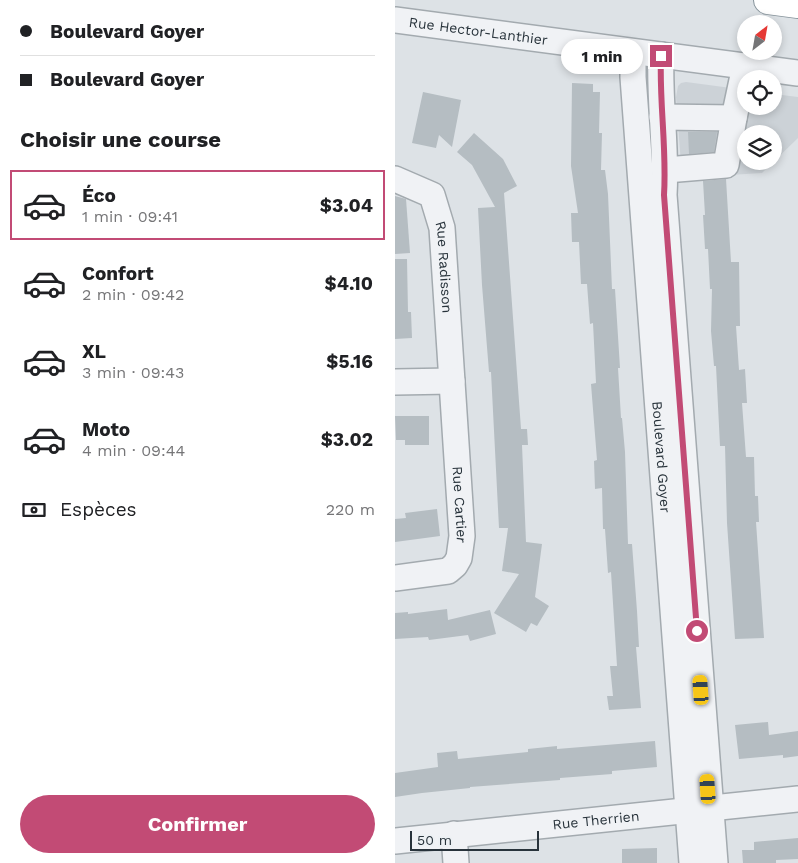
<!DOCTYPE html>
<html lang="fr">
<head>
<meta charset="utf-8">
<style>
  body { margin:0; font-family:"Work Sans",sans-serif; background:#f2f2f2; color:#202124; height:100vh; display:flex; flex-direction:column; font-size:19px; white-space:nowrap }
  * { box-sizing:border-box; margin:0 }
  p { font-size:16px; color:#757577 }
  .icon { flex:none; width:28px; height:28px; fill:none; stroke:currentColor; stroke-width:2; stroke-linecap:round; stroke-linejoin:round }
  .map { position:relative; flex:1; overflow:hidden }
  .panel { display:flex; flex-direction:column; background:#fff; width:395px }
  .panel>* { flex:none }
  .banner { display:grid; align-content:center; height:110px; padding:0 20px; background:#fff }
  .needle { width:32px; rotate:31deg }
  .tools { position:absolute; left:342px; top:15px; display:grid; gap:10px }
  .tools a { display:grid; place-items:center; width:45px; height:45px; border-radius:50%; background:#fff; box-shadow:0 2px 8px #0003; font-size:25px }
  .scale { position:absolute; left:15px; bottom:12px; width:129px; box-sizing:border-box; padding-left:5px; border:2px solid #28333b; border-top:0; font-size:14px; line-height:18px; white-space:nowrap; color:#28333b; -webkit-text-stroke:4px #edf1f4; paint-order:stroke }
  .end { position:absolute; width:22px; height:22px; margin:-11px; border:6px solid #c24b75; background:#fff; box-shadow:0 0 0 2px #fff }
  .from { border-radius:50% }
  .bubble { position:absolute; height:35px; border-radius:18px; background:#fff; box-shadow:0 2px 8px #0003; font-size:16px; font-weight:700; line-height:35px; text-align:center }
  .car { position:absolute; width:15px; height:30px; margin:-15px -8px; border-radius:6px; box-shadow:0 0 4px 1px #0007; background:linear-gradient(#f5c518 24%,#345 0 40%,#f5c518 0 76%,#345 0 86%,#f5c518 0) }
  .banner b { display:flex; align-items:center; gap:18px; height:48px; font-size:19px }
  .banner b+b { border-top:1px solid #e0e0e0 }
  .banner i { width:12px; height:12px; background:#202124 }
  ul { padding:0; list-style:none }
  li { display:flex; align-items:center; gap:15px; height:70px; margin:0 10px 8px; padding:0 10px; border:2px solid transparent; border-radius:0px }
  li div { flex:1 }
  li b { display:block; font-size:19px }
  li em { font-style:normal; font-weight:700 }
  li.current { border-color:#c24b75 }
  li>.icon { width:45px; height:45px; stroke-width:1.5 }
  h2 { padding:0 20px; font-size:22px; line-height:60px }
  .pay { display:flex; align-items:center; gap:12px; height:55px; padding:0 20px; font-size:19px }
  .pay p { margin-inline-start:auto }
  .action { display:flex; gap:10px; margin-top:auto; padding:10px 20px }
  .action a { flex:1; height:58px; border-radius:30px; background:#c24b75; color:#fff; font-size:20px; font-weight:700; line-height:58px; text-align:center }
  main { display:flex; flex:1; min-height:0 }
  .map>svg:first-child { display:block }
</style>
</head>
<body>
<main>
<section class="panel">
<div class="banner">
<b><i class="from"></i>Boulevard Goyer</b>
<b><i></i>Boulevard Goyer</b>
</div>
<h2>Choisir une course</h2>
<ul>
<li class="current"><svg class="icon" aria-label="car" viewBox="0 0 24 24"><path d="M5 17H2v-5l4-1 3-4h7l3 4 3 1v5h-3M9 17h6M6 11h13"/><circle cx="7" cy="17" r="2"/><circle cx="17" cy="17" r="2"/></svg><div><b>Éco</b><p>1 min · 09:41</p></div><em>$3.04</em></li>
<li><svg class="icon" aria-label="car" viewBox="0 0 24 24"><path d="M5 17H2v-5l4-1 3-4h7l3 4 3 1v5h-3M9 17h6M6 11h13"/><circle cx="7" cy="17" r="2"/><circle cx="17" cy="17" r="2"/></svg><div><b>Confort</b><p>2 min · 09:42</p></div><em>$4.10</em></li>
<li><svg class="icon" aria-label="car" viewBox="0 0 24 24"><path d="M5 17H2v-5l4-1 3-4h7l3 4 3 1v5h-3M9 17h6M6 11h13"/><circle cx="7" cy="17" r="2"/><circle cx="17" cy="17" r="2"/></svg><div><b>XL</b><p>3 min · 09:43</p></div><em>$5.16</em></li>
<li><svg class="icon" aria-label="car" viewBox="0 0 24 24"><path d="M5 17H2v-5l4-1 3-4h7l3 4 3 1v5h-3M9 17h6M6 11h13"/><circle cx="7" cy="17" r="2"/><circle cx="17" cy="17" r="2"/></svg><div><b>Moto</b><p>4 min · 09:44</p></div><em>$3.02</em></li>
</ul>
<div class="pay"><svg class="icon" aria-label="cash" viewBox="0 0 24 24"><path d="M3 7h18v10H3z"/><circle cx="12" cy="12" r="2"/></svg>Espèces<p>220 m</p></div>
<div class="action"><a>Confirmer</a></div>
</section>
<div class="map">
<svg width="403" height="863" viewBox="0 0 403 863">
  <rect width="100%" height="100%" fill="#dde2e6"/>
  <!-- built -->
  <path fill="#ccd2d7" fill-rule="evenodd" d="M291 82 351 90V106H379V94L403 97V138L367 173 287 178 281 97 283 86 286 83ZM351 134H379V161H351Z"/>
  <!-- building -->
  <g fill="#b5bdc2">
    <polygon points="177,83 198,84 198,92 205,92 204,133 207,133 206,170 210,170 213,194 217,289 220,289 225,368 223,368 226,418 227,418 230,452 233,544 237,544 242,611 244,647 241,647 246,708 214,710 212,696 218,696 215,666 222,666 216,572 213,573 210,529 208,529 207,488 200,489 199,461 202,460 196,384 201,383 198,323 195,324 192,284 186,284 184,242 177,242 176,213 183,213 176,166"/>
    <polygon points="28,92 66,100 57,147 44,135 41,148 17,143"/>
    <polygon points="293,132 322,132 319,152 294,154"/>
    <polygon points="79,133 108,159 122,186 109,193 126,429 132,429 133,445 127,445 131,542 147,544 140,597 154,606 142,626 136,623 131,632 99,613 124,574 107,571 113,528 104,528 96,372 94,372 87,285 83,208 100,207 77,165 62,152"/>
    <polygon points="331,179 336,262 344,262 345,326 341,326 344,370 350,369 352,403 347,403 351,457 359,457 360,496 363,496 364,522 361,522 369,638 340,639 332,523 330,446 325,446 321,366 319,366 316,331 317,289 315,289 313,249 310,249 308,215 310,215 308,181"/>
    <polygon points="0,196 11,199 15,253 0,254"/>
    <polygon points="0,259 12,259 13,312 16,312 17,338 0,339"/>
    <polygon points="0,416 34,416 34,445 10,445 10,440 1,440"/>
    <polygon points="42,509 45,536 0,542 0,519 11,518 10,513"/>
    <polygon points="52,609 53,620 95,610 101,634 75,641 73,635 34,640 33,637 0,639 0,613 13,612 13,614"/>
    <polygon points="373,722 374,735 403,731 403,756 388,758 388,755 344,759 340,725"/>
    <polygon points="260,741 262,767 217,771 217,774 165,778 165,780 75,787 75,788 27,793 0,797 0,773 43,767 42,753 62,751 63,759 133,752 133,749 162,746 162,749"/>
    <polygon points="403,838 403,859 381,860 381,863 348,863 347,850 359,850 359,842"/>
    <polygon points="262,848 262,863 227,863 227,849"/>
  </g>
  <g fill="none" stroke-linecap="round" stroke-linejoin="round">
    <!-- minor casing -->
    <g stroke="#a3aaaf" stroke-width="28">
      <g id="minor">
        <path id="s1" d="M0 20 403 73"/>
        <path id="s2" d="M238 52V77L297 863"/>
        <path d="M266 55C264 102 272 148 269 195L320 863"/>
        <polyline points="267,117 339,118 350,66"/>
        <polyline points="271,170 331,165 339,118"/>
        <path id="s3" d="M0 179 37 195 47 228 67 536 64 558 60 565 53 571 0 578"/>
        <polyline points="0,382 57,381"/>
        <polyline points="59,834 61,863"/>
        <path id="s4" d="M0 841 403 799"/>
      </g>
    </g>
    <!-- highway casing -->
    <g stroke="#86939b" stroke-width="30">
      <polyline id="highway" points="373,0 403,4"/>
    </g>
    <!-- minor -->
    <use href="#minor" stroke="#f0f2f5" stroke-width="25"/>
    <!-- highway -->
    <use href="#highway" stroke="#fff" stroke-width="28"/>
  </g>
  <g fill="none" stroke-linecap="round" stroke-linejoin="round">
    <!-- route -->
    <path stroke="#c24b75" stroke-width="6" d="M266 56C264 102 272 148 269 195L302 631"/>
  </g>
  <g text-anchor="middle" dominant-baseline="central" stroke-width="4" stroke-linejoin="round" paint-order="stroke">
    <!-- street labels -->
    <g font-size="14" fill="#28333b" stroke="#edf1f4">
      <text stroke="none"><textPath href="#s1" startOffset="84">Rue Hector-Lanthier</textPath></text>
      <text stroke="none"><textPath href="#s3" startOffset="114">Rue Radisson</textPath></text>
      <text stroke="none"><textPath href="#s2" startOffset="406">Boulevard Goyer</textPath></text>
      <text stroke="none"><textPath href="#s3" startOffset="352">Rue Cartier</textPath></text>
      <text stroke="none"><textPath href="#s4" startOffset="202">Rue Therrien</textPath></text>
    </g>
  </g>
</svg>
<div class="tools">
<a><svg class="needle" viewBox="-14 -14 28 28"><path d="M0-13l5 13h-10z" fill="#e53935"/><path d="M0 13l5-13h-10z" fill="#757577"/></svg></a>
<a><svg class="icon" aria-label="locate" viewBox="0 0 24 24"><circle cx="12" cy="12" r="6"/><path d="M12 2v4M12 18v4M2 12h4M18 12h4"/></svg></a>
<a><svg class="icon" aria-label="layers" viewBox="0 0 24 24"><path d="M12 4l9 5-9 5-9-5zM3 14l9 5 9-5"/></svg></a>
</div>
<div class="scale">50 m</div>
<i class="end from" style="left:302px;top:631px"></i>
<i class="end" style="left:266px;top:56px"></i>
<div class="bubble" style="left:166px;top:39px;width:82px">1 min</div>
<i class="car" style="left:306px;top:690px;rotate:356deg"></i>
<i class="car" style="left:313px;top:789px;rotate:356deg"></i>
</div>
</main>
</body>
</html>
